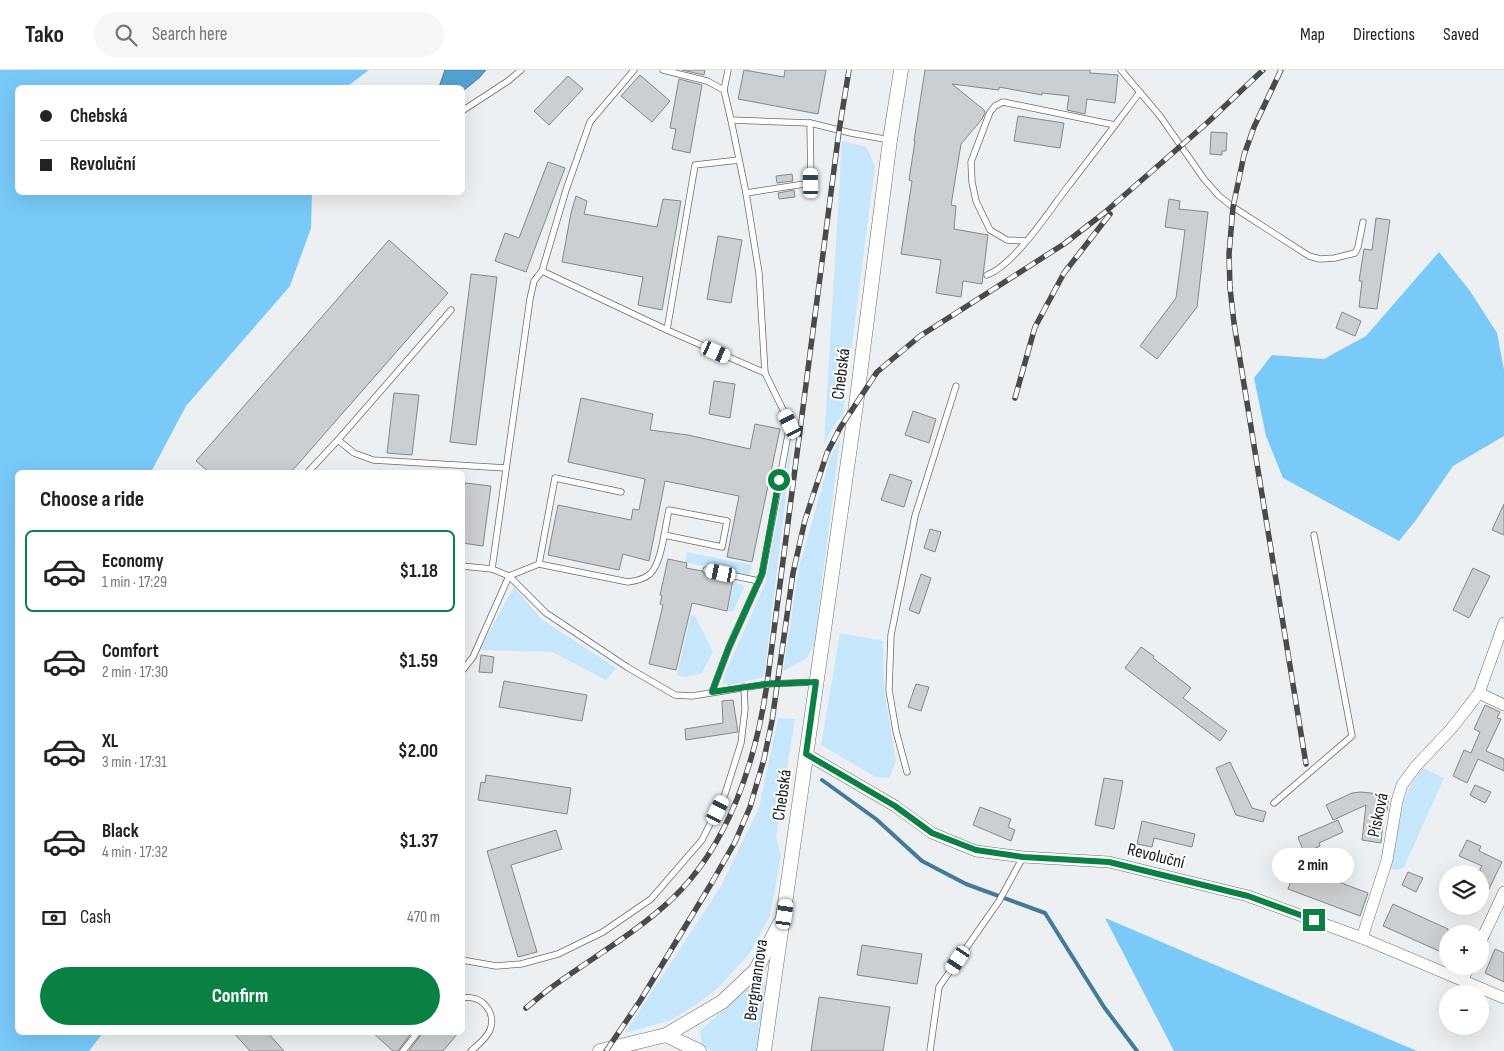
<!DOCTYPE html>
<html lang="en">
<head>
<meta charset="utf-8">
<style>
  body { margin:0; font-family:"Sofia Sans Condensed",sans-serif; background:#f6f6f6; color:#222; height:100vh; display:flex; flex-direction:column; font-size:19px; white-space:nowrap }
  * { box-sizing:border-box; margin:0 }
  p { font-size:16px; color:#767676 }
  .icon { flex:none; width:28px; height:28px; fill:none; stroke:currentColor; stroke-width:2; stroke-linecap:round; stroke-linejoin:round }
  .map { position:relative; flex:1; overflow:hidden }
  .panel { position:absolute; left:15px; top:400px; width:450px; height:565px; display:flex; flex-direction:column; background:#fff; border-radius:8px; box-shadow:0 5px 20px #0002 }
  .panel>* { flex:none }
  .guide { position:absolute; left:15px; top:15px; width:450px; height:110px; border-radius:8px; box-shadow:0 5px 20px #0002; display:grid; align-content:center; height:110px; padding:0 25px; background:#fff }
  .fabs { position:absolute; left:1439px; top:795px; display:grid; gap:10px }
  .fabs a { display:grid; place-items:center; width:50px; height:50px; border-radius:50%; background:#fff; box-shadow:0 5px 20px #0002; font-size:25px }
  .end { position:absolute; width:22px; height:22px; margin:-11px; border:6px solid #0b8043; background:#fff; box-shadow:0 0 0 2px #fff }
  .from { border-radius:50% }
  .bubble { position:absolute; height:35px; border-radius:18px; background:#fff; box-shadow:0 5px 20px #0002; font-size:16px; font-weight:700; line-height:35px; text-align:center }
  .car { position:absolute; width:15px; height:30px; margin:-15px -8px; border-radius:6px; box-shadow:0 0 4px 1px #0007; background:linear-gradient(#fff 24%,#345 0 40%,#fff 0 76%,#345 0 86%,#fff 0) }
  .guide b { display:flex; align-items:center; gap:18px; height:48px; font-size:19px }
  .guide b+b { border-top:1px solid #e0e0e0 }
  .guide i { width:12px; height:12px; background:#222 }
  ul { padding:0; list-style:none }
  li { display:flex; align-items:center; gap:15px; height:82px; margin:0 10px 8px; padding:0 15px; border:2px solid transparent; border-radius:8px }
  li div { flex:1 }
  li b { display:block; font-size:19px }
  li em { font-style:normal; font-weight:700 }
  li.current { border-color:#0b8043 }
  li>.icon { width:45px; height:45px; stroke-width:1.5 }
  h2 { padding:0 25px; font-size:22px; line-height:60px }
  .pay { display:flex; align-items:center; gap:12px; height:55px; padding:0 25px; font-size:19px }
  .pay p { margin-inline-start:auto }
  .button { display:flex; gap:10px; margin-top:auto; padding:10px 25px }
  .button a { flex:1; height:58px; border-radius:30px; background:#0b8043; color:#fff; font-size:20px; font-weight:700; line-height:58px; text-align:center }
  header { display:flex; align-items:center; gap:30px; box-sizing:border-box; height:70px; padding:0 25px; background:#fff; border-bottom:1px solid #e0e0e0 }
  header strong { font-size:24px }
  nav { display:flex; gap:28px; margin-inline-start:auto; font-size:18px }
  .search { width:350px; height:45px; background:#f6f6f6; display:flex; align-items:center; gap:12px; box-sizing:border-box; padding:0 18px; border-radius:28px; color:#767676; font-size:19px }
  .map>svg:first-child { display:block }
</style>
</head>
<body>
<header>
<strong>Tako</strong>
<div class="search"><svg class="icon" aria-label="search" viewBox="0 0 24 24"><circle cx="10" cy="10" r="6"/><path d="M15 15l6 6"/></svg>Search here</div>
<nav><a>Map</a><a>Directions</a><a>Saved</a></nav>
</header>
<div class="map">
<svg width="1504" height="981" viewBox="0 0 1504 981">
  <rect width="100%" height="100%" fill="#edf0f2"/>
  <!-- green -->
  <g fill="#c6e6fb">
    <polygon points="842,71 866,77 875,96 843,344 834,355 824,375"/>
    <polygon points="793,366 764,607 730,615 723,613 725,603 765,514"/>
    <polygon points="840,370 814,575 807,588 783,601 799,498 831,385"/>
    <polygon points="687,482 752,495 749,506 685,492"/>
    <polygon points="734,513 745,515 733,542 728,541"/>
    <polygon points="514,517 541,549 616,598 606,610 552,582 479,580"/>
    <polygon points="691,545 695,546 713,582 701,604 686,607 677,605"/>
    <polygon points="840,563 883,571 884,620 896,691 889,708 876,707 821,675"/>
    <polygon points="778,648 795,649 776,767 781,786 770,846 749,884 718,918 694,936 671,950 625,963 721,816 759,738"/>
    <path d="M1423 698 1444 708 1404 797C1399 800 1394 801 1389 798L1390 793 1405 727 1411 715Z"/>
    <polygon points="759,907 766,915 758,981 712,981 702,974 700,961"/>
  </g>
  <!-- forest -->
  <g fill="#79c9f9">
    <polygon points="0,0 369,0 345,18 18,18 18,122 312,123 311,158 290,216 186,336 151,402 18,402 18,962 103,963 89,981 0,981"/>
    <polygon points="1439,182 1470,221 1497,263 1504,300 1504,366 1453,396 1416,450 1399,471 1283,408 1266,366 1254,308 1272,285 1324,289 1366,266"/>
    <polygon points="1105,848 1110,850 1417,981 1174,981"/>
  </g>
  <!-- water -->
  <polygon fill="#52a2d1" stroke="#427a9b" points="445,0 486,0 479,8 463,21 462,18 439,17"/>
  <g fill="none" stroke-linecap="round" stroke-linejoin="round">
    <!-- stream -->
    <polyline stroke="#427a9b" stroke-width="4" points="822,710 876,749 922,791 966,814 1045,843 1104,937 1137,981"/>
  </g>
  <!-- building -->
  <g fill="#cccfd1" stroke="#85888a">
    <polygon points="682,0 705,0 704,5"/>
    <polygon points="744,0 784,7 785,0 826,0 818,44 738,29"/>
    <polygon points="925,0 1090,0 1090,3 1118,5 1115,33 1087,29 1085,44 1067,40 1069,26 1042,23 1042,25 999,17 999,20 952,14 984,40 985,43 982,49 961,74 951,135 956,136 954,159 988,165 982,214 963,211 961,227 936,223 941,190 901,184 912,111 909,110 915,71 914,71"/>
    <polygon points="640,5 670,31 652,52 621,26"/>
    <polygon points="568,6 583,19 549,55 534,41"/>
    <polygon points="679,9 702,15 690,83 672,79 676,59 670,58"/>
    <polygon points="1018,46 1064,53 1060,78 1014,71"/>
    <polygon points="1211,62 1227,63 1226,81 1222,81 1222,85 1210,84"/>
    <polygon points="548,92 565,98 526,202 495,191 505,163 519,168"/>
    <polygon points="792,104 793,111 777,113 776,106"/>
    <polygon points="794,120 795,127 779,129 778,123"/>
    <polygon points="576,126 587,131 584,144 657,157 663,129 681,131 662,240 638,235 643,207 562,192 571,143"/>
    <polygon points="1169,129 1180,131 1179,139 1208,142 1197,237 1157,289 1140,276 1176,228 1185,160 1165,157"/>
    <polygon points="1376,148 1390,150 1377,239 1359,237 1362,211 1359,211 1364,179 1372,180"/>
    <polygon points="718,166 742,170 731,233 707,229"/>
    <polygon points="389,170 448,223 291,402 209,402 196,391"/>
    <polygon points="471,204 497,207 476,375 450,372"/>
    <polygon points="1342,242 1361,251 1355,266 1336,258"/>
    <polygon points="714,311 735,314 730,348 709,344"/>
    <polygon points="394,323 419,325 412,385 387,383"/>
    <polygon points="581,328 653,344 650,360 688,365 750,379 755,354 780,359 752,492 727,487 739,426 665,411 649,491 623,484 619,500 548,485 558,435 631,450 633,439 639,440 645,409 568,392"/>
    <polygon points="913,341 936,349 929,373 905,365"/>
    <polygon points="890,404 912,411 904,437 881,430"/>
    <polygon points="465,413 491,416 483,476 462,473 462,433"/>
    <polygon points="1504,434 1504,465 1492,460"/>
    <polygon points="930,459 941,462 935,482 924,478"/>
    <polygon points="668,489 687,493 686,498 702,501 705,505 733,510 727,541 692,533 676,600 649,594 663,535 660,534 662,526 660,525"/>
    <polygon points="1473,498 1490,506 1469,548 1453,540"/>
    <polygon points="921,504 931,508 919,544 909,540"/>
    <polygon points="1141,577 1154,586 1153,588 1191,618 1183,628 1227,661 1220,671 1125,598"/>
    <polygon points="481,585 494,587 492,603 479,602"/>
    <polygon points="504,611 587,625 582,651 499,637"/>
    <polygon points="916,614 929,617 921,641 908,637"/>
    <polygon points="733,630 738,662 686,670 685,659 723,653 722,631"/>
    <polygon points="1485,635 1500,642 1497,648 1501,649 1486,681 1504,689 1504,701 1478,689 1467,713 1453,706 1464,680 1471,683 1480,662 1474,659"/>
    <polygon points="1230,692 1252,738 1266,742 1263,752 1236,745 1216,698"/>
    <polygon points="486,705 571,718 567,744 478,730 481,712 485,713"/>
    <polygon points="1104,708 1123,711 1114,759 1095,755"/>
    <polygon points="1475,715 1491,722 1485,733 1470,725"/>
    <polygon points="1361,722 1389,725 1387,741 1384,742 1381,773 1362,770 1366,735 1333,750 1326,735 1352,723"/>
    <polygon points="980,737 1011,749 1008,757 1015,760 1011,771 973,755"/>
    <polygon points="1338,750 1343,762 1319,773 1320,776 1304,783 1298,767"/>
    <polygon points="1142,751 1195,764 1192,777 1154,768 1152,777 1137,774"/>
    <polygon points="556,760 562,779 511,795 537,882 518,887 487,781"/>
    <polygon points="1467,770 1481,776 1479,781 1502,792 1488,821 1480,817 1480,799 1482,796 1459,786"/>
    <polygon points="1296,796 1368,823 1360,846 1288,819"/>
    <polygon points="1408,802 1423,808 1416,822 1402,815"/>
    <polygon points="1393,834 1448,859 1448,885 1383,856"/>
    <polygon points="862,875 922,884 917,914 857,905"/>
    <polygon points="1495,879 1504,883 1504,912 1485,903"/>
    <polygon points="819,927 890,937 883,981 811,981"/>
    <polygon points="233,962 267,962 284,981 250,981"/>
    <polygon points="372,962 412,962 398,981 393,981"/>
    <polygon points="423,962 459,962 443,981 409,981"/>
  </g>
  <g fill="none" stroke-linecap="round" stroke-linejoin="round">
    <!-- service casing -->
    <g stroke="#6a6c6e" stroke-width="7">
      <g id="service">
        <polyline points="663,0 707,11 724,20"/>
        <polyline points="728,0 724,20 731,50 810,53 851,63 890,70"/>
        <polyline points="1121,0 1160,46 1204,109 1219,126 1233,137 1309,186 1320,189 1335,188 1355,183 1358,177 1363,152"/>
        <polyline points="462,41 508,11 521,0"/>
        <polyline points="739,90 695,95 667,260 765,303"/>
        <polyline points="746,123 811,113 810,53"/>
        <polyline points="1026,171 1007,170 990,160 976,131 972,112 971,92 990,42 995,36 1003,32 1115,55"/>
        <polyline points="542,201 566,120 590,52 634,0"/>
        <path d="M987 205C1014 195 1048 143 1066 119 1091 87 1115 55 1140 22"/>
        <polyline points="451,240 338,370 354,383 373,390 506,398"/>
        <polyline points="667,260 542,201 534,211 530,229 492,499 509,506 546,543 627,597 675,625 692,626 767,614 817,612"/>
        <polyline points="308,402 338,370"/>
        <path d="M539 494 628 512C636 511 644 509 650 504 662 493 665 456 669 440L727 451 722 477 664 465"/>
        <polyline points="462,496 492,499"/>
        <polyline points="706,500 759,511"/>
        <polyline points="462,601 473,587 509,506 539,494 555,408 621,422"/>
        <polyline points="712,622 729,577 762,504 790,354 765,303 759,203 746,123 731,50"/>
        <polyline points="907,702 896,661 889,620 891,565 915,446 956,316"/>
        <polyline points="1274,733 1352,666 1314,465"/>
        <polyline points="462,890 496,896 521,894 558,884 603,862 651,829 702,770 725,724 741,673 745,639 744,617"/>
        <path d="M462 928C481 924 497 942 490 960 486 969 478 975 471 981"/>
        <polyline points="403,981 418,962"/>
        <polyline points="930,981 939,917 999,831 1023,787"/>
      </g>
    </g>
    <!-- minor casing -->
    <g stroke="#6a6c6e" stroke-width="12">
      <g id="minor">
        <polyline points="1479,623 1504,635"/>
        <polyline points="806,684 895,736 932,763 976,781 1023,787 1109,792 1248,826 1362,868 1504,928"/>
        <polyline points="1362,868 1387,790 1397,731 1402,715 1416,696 1451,659 1479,623 1504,553"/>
        <polyline points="1480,873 1504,822"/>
        <polyline points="1463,910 1469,896"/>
      </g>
    </g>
    <!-- tertiary casing -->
    <g stroke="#6a6c6e" stroke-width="15">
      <g id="tertiary">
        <polyline points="666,965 699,981"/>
        <polyline points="600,981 666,965 722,932 756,900 780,853"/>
        <polyline points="764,981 856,335 890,70 901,0"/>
      </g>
    </g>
    <!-- service -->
    <use href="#service" stroke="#fff" stroke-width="5.5"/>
    <!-- minor -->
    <use href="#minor" stroke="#fff" stroke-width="11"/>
    <!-- tertiary -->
    <use href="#tertiary" stroke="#fff" stroke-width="14"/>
    <!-- rail casing -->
    <g stroke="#494a4c" stroke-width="5.5">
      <g id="rail">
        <polyline points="1281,0 1254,57 1244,85 1233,137 1229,184 1230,218 1234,253 1306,694"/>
        <polyline points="1015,328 1035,257 1064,203 1110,144"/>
        <path d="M526 938C537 929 547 920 559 912 597 885 638 861 672 829 729 775 756 690 767 614L839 61 849 0"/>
        <polyline points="606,981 640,931 711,814 735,772 750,737 764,689 772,651 793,503 805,450 827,383 840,358 877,302 920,266 1064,174 1104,143 1207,53 1263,0"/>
      </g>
    </g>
    <!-- rail -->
    <use href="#rail" stroke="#fbfdff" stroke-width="4" stroke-dasharray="11" stroke-linecap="butt"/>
  </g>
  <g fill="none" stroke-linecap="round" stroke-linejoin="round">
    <!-- route -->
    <polyline stroke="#0b8043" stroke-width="6" points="779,410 762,504 729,577 712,622 767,614 816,612 806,684 895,736 932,763 976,780 1023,787 1109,792 1248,826 1314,850"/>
  </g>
  <g text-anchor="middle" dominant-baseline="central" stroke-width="4" stroke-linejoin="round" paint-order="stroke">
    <!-- street labels -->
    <g font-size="18" fill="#1c1d1e" stroke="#fbfdff">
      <text transform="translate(841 304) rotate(-83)">Chebská</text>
      <text transform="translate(782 725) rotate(-82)">Chebská</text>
      <text transform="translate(1378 745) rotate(-78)">Písková</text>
      <text transform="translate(1156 786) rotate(14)">Revoluční</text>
      <text transform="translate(756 910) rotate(-82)">Bergmannova</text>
    </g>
  </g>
</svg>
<div class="fabs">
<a><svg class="icon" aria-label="layers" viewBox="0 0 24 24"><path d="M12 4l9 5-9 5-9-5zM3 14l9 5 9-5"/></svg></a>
<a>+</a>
<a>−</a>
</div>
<i class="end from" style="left:779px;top:410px"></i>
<i class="end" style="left:1314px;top:850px"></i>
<div class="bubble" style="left:1272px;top:778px;width:82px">2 min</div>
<i class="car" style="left:811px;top:113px;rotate:359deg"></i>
<i class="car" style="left:716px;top:282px;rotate:114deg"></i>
<i class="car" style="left:790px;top:354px;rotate:334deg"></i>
<i class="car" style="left:721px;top:503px;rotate:282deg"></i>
<i class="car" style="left:718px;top:740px;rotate:26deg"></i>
<i class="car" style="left:785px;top:844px;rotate:8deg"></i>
<i class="car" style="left:958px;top:890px;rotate:214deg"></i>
<div class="guide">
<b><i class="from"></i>Chebská</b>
<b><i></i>Revoluční</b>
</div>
<section class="panel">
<h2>Choose a ride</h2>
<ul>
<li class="current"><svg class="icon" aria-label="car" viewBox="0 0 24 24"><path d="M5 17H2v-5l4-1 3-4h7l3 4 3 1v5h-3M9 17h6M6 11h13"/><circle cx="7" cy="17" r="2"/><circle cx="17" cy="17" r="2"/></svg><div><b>Economy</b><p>1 min · 17:29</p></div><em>$1.18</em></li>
<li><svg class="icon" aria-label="car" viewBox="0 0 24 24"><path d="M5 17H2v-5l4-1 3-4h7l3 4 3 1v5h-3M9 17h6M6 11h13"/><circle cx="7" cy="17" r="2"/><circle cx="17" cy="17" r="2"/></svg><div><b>Comfort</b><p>2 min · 17:30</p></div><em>$1.59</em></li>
<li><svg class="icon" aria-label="car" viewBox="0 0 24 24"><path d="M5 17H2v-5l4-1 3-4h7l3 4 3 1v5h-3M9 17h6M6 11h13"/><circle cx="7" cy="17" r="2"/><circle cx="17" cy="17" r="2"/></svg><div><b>XL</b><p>3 min · 17:31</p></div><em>$2.00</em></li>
<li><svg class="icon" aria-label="car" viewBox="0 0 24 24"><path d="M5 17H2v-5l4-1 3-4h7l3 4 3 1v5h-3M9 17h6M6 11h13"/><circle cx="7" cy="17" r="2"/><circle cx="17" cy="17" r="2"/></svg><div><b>Black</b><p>4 min · 17:32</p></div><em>$1.37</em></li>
</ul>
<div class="pay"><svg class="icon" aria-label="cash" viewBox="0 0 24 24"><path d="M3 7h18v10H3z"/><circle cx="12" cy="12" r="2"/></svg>Cash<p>470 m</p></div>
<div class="button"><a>Confirm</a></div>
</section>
</div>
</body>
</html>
